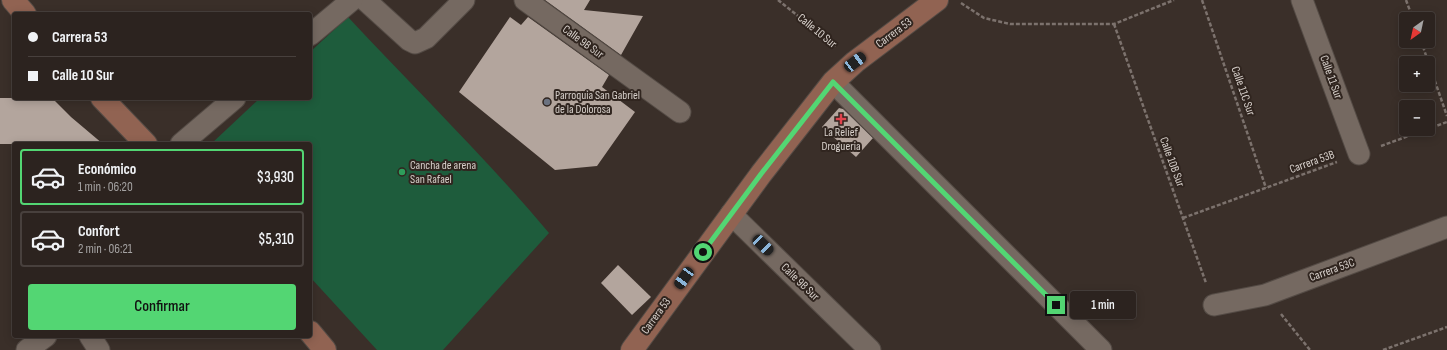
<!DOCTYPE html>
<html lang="es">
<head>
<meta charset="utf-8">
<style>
  body { margin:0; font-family:"Sofia Sans Condensed",sans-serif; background:#382f2c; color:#f1f3f6; height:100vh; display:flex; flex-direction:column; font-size:15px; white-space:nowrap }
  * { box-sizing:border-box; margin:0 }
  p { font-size:13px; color:#a6a4a4 }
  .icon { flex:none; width:22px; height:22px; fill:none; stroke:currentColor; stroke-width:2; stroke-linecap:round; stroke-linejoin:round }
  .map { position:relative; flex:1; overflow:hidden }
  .side { position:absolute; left:12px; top:142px; width:300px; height:196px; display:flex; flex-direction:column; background:#2c231f; border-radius:4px; box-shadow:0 2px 10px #0003,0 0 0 1px #48403d }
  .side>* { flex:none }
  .banner { position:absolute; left:12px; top:12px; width:300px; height:88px; border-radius:4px; box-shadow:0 2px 10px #0003,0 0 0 1px #48403d; display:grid; align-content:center; height:88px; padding:0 16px; background:#2c231f }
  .needle { width:26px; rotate:213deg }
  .fabs { position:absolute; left:1399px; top:12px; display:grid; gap:8px }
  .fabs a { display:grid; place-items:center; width:36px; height:36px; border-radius:4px; background:#2c231f; box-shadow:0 2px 10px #0003,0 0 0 1px #48403d; font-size:20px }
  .end { position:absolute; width:18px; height:18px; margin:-9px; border:5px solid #53d673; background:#111; box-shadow:0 0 0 2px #111 }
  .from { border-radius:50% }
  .bubble { position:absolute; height:28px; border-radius:4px; background:#2c231f; box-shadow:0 2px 10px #0003,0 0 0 1px #48403d; font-size:13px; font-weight:600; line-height:28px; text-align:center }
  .car { position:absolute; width:12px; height:24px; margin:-12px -6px; border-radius:5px; box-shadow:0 0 3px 1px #0007; background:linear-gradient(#222 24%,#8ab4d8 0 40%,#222 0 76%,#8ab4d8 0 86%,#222 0) }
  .banner b { display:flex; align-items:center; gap:14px; height:38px; font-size:15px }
  .banner b+b { border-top:1px solid #48403d }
  .banner i { width:10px; height:10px; background:#f1f3f6 }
  ul { padding:7px 0 0; list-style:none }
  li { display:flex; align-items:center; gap:12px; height:56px; margin:0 8px 6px; padding:0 8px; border:2px solid #48403d; border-radius:4px }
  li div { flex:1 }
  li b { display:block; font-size:15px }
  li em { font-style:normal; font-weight:600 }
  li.active { border-color:#53d673 }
  li>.icon { width:36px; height:36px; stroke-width:1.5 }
  .action { display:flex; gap:8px; margin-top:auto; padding:8px 16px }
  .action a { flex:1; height:46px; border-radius:4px; background:#53d673; color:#111; font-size:16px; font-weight:600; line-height:46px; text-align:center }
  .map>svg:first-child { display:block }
</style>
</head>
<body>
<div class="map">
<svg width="1447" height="350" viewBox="0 0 1447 350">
  <rect width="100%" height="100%" fill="#3a2f29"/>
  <!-- green -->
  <path fill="#1e5c3c" d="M348 17C415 89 486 158 549 233L443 350H377L310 277V144H211L260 98H310V52Z"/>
  <!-- building -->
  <g fill="#b3a59d">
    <polygon points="545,0 590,0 584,10 643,16 621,55"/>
    <polygon points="510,17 521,25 528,17 609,75 602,87 635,112 597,166 555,170 459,92"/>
    <polygon points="0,98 52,98 71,117 103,144 0,144"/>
    <polygon points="839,108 843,109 873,138 856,157 822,127"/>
    <polygon points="618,265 651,297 632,315 601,283"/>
  </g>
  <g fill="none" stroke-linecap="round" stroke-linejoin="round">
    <!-- street casing -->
    <g stroke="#544b45" stroke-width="23">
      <g id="street">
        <polyline points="365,0 409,40 415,43 426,38 464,0"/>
        <polyline points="525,0 680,112"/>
        <polyline points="1302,0 1359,154"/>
        <polyline points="310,35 352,0"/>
        <polyline points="833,82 1101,350"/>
        <polyline points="181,144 235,98"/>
        <polyline points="731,214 870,350"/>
        <polyline points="1214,305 1265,295 1447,227"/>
        <polyline points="90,336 99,350"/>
        <polyline points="27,350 46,336"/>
      </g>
    </g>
    <!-- secondary casing -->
    <g stroke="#544b45" stroke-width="24">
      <g id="secondary">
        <polyline points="13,0 25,14"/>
        <polyline points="102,98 146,144"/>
        <polyline points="310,332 325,350"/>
        <polyline points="632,350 761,174 833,82 855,62 937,0"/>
      </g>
    </g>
    <!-- path -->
    <g stroke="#7c726d" stroke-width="2.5" stroke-dasharray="4 2" stroke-linecap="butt">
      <polyline points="778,0 836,46"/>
      <polyline points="1202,0 1266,188"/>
      <polyline points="1406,0 1413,19"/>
      <polyline points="961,3 984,18 1010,24 1114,24 1174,0"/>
      <polyline points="1114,24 1206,283"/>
      <polyline points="1421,41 1447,116"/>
      <polyline points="1381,146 1447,122"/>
      <polyline points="1183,218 1337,162"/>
      <polyline points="1281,314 1310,350"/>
      <polyline points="1383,350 1447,327"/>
    </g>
    <!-- street -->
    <use href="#street" stroke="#756961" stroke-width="21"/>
    <!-- secondary -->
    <use href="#secondary" stroke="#916352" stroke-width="22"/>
  </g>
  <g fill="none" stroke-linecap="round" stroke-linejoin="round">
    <!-- route -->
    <polyline stroke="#53d673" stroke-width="5" points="703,252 761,174 833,82 1056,305"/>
  </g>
  <!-- markers -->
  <circle fill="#6b7280" stroke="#30251f" stroke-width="1.5" cx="547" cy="102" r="4"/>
  <path fill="#e0444e" stroke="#30251f" stroke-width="1.5" d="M839 113h4v4h4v4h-4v4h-4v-4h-4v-4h4z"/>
  <circle fill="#2e9e5b" stroke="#30251f" stroke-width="1.5" cx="402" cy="172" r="4"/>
  <g text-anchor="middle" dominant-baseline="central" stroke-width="4" stroke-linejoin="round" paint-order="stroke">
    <!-- street labels -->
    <g font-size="12" fill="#d7d0cb" stroke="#30251f">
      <text transform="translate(817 31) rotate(39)">Calle 10 Sur</text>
      <text transform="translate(894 33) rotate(-37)">Carrera 53</text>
      <text transform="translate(583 42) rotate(36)">Calle 9B Sur</text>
      <text transform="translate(1331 77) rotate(70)">Calle 11 Sur</text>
      <text transform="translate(1243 91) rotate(71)">Calle 11C Sur</text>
      <text transform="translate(1172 162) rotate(70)">Calle 10B Sur</text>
      <text transform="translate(1312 162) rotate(-20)">Carrera 53B</text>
      <text transform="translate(1332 270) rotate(-20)">Carrera 53C</text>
      <text transform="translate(800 282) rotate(44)">Calle 9B Sur</text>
      <text transform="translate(656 316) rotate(-54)">Carrera 53</text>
    </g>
    <!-- poi labels -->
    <g font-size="12" fill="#d7d0cb" stroke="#30251f" text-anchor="start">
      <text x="555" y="95">Parroquia San Gabriel<tspan x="555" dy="14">de la Dolorosa</tspan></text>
      <text x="841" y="132" text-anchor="middle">La Relief<tspan x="841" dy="14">Drogueria</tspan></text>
      <text x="410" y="165">Cancha de arena<tspan x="410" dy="14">San Rafael</tspan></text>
    </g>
  </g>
</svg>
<div class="fabs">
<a><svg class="needle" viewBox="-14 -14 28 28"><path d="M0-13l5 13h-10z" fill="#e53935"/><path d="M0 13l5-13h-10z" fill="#a6a4a4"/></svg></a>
<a>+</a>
<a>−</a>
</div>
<i class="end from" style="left:703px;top:252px"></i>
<i class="end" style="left:1056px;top:305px"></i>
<div class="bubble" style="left:1070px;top:291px;width:66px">1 min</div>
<i class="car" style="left:855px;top:62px;rotate:53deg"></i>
<i class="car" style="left:763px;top:245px;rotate:134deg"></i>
<i class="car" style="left:684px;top:278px;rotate:216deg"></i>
<div class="banner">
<b><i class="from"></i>Carrera 53</b>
<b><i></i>Calle 10 Sur</b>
</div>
<section class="side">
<ul>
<li class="active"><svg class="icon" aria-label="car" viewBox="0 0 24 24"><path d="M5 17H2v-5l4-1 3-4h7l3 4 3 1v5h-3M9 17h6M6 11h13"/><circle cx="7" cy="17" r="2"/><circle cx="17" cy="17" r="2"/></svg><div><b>Económico</b><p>1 min · 06:20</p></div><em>$3,930</em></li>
<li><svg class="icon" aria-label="car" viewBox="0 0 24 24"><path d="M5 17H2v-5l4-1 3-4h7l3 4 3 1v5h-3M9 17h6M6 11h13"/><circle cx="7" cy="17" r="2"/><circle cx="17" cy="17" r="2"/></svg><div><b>Confort</b><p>2 min · 06:21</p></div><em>$5,310</em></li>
</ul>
<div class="action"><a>Confirmar</a></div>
</section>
</div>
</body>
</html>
